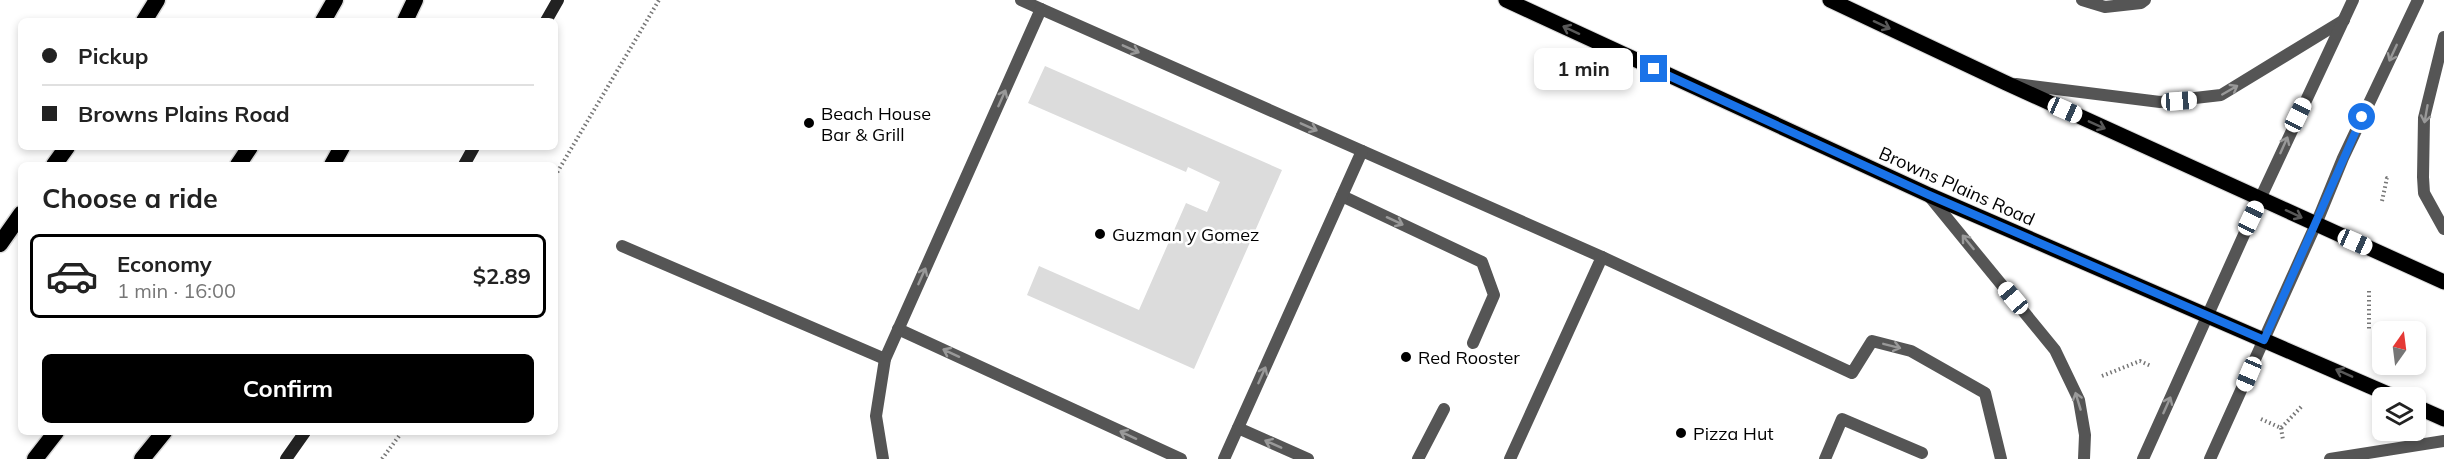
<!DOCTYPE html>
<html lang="en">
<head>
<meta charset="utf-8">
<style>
  body { margin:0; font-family:Mulish,sans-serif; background:#f2f2f2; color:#222; height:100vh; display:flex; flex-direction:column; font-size:22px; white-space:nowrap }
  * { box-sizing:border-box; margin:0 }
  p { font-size:20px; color:#767676 }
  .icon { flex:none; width:33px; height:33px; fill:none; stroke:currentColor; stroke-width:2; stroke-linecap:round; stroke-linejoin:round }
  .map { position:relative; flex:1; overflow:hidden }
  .sheet { position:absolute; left:18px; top:162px; width:540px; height:273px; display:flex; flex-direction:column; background:#fff; border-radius:9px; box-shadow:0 3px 9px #0003 }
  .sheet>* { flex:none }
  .top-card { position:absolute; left:18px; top:18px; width:540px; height:132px; border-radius:9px; box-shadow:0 3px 9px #0003; display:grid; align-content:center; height:132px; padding:0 24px; background:#fff }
  .needle { width:39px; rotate:14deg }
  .fabs { position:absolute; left:2372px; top:321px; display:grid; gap:12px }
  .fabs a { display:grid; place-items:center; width:54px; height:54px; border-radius:9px; background:#fff; box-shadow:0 3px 9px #0003; font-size:30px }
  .end { position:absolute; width:27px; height:27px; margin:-14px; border:8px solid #1a73e8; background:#fff; box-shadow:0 0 0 3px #fff }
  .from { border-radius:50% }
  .bubble { position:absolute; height:42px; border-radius:9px; background:#fff; box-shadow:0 3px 9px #0003; font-size:20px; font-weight:700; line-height:42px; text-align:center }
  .car { position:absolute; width:18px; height:36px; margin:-18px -9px; border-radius:8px; box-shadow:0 0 4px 2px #0007; background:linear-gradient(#fff 24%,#345 0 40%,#fff 0 76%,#345 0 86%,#fff 0) }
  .top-card b { display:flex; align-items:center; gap:21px; height:57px; font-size:22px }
  .top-card b+b { border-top:2px solid #e0e0e0 }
  .top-card i { width:15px; height:15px; background:#222 }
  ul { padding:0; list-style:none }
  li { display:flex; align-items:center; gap:18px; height:84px; margin:0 12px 9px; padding:0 12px; border:3px solid #e0e0e0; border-radius:9px }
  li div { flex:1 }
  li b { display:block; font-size:22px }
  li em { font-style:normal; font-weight:700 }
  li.on { border-color:#000 }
  li>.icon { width:54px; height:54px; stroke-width:1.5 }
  h2 { padding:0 24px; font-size:27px; line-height:72px }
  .primary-button { display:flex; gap:12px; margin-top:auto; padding:12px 24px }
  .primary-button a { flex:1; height:69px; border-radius:9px; background:#000; color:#fff; font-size:24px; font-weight:700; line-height:69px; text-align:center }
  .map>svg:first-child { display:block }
</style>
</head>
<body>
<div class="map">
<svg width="2444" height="459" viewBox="0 0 2444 459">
  <rect width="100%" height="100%" fill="#fff"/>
  <!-- green -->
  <polygon fill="#dcdcdc" points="1045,66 1282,170 1194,369 1027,295 1039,266 1139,310 1186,203 1207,212 1220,182 1188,167 1186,172 1028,103"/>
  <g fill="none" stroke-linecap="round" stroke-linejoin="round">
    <!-- primary casing -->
    <g stroke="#dbdbdb" stroke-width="17">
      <g id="primary">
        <polyline points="1506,0 1929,195 2397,398"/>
        <polyline points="1830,0 2006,83 2444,282"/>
        <polyline points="2415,406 2444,419"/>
      </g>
    </g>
    <!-- trunk casing -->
    <g stroke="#dbdbdb" stroke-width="19">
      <g id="trunk">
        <polyline points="144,21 157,0"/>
        <polyline points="323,21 335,0"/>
        <polyline points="405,21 415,0"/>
        <polyline points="54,165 67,147"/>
        <polyline points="238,165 250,147"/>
        <polyline points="332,165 342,147"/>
        <polyline points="0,244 21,214"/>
        <polyline points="35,459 56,432"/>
        <polyline points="142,459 164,432"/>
      </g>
    </g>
    <!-- path -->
    <g stroke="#777" stroke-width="4" stroke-dasharray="1.5 3" stroke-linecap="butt">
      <polyline points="555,176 659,0"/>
      <polyline points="2382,201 2387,178 2390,178"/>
      <polyline points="2369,291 2369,330"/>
      <polyline points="2102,376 2140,361 2151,366"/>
      <polyline points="2261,419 2281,428 2302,406"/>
      <polyline points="2281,428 2283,440"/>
      <polyline points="382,459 402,432"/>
    </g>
    <!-- service -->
    <g stroke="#555" stroke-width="12">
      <polyline points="1021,0 1041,9"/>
      <polyline points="2082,0 2105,7 2141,3 2145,0"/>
      <polyline points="2444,37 2424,118 2423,177 2424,193 2444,229"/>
      <polyline points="2016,84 2160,102 2221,95 2344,20"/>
      <polyline points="1342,196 1482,262 1494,295 1473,343"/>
      <polyline points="2260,199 2353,0"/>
      <polyline points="2316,224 2343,158 2418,0"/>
      <polyline points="622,246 885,359"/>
      <polyline points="1602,257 1852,373 1872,341 1911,351 1985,393 2001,459"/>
      <polyline points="898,329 1181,459"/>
      <polyline points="1238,428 1308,459"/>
      <polyline points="883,459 876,416 885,359 1041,9 1602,257 1510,459"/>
      <polyline points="1224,459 1362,151"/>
      <polyline points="1418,459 1444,409"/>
      <polyline points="1825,459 1842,419 1922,453"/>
    </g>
    <!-- tertiary -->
    <g stroke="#555" stroke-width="12">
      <polyline points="1929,196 2055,350 2079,400 2085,435 2084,459"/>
      <polyline points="2143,459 2260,199"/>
      <polyline points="2210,459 2316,224"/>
      <polyline points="2330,459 2444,441"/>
    </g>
    <!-- secondary -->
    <g stroke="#222" stroke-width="12">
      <polyline points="546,21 558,0"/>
      <polyline points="464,165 474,147"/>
      <polyline points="286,459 305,432"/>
    </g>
    <!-- primary -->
    <use href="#primary" stroke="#000" stroke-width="15"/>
    <!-- trunk -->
    <use href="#trunk" stroke="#000" stroke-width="16"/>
  </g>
  <!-- one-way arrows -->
  <defs><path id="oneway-shaft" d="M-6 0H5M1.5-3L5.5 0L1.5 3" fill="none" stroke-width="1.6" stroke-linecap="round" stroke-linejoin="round" transform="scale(1.5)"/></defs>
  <g stroke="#595959">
    <use href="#oneway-shaft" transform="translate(1882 25) rotate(25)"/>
    <use href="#oneway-shaft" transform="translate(1571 30) rotate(-155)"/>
    <use href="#oneway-shaft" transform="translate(2097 125) rotate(24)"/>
    <use href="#oneway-shaft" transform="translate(2294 214) rotate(25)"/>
    <use href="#oneway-shaft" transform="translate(2344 373) rotate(-156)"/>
  </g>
  <g stroke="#999">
    <use href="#oneway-shaft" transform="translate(1131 49) rotate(24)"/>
    <use href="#oneway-shaft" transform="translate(2393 53) rotate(115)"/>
    <use href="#oneway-shaft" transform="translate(2230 90) rotate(-30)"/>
    <use href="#oneway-shaft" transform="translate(1002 98) rotate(-66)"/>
    <use href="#oneway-shaft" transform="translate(2426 114) rotate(100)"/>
    <use href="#oneway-shaft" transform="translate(1309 127) rotate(24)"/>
    <use href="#oneway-shaft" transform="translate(2284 145) rotate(-66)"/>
    <use href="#oneway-shaft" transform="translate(1395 221) rotate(25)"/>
    <use href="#oneway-shaft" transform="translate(1968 242) rotate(-129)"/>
    <use href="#oneway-shaft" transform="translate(922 276) rotate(-66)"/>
    <use href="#oneway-shaft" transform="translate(1892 346) rotate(14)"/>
    <use href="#oneway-shaft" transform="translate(951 353) rotate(-155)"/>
    <use href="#oneway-shaft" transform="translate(1262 375) rotate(-66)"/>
    <use href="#oneway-shaft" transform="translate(2078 401) rotate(-107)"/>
    <use href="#oneway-shaft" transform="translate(2167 405) rotate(-66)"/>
    <use href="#oneway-shaft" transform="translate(1128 435) rotate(-155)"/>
    <use href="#oneway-shaft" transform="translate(1273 444) rotate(-156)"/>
  </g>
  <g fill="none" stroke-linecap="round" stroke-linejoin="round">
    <!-- route -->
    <polyline stroke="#1a73e8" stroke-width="8" points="1654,69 1929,195 2264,340 2362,117"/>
  </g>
  <!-- markers -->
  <g fill="#000" stroke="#fff" stroke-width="2">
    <circle cx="809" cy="123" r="6"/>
    <circle cx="1100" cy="234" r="6"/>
    <circle cx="1406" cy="357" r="6"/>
    <circle cx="1681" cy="433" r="6"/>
  </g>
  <g text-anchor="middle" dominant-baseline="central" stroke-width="5" stroke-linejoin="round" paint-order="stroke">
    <!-- poi labels -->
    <g font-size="18" fill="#000" stroke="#fff" text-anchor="start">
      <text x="821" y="113">Beach House<tspan x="821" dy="21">Bar &amp; Grill</tspan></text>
      <text x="1112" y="234">Guzman y Gomez</text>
      <text x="1418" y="357">Red Rooster</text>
      <text x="1693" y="433">Pizza Hut</text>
    </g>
    <!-- street labels -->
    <g font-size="18" fill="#000" stroke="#fff">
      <text transform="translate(1957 186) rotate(24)">Browns Plains Road</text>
    </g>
  </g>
</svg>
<div class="fabs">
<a><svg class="needle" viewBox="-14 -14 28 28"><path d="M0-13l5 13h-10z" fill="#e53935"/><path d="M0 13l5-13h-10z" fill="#767676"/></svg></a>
<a><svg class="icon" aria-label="layers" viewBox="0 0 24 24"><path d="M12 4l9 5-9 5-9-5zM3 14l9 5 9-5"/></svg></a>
</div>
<i class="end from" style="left:2362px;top:117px"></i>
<i class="end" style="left:1654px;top:69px"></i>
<div class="bubble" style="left:1534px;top:48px;width:99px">1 min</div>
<i class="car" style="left:2179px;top:101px;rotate:86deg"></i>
<i class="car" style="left:2065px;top:110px;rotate:114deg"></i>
<i class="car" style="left:2298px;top:115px;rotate:26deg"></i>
<i class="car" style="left:2251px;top:218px;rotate:25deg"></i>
<i class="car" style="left:2355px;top:242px;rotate:114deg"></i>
<i class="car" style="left:2013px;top:298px;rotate:320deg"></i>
<i class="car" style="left:2249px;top:374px;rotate:203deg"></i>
<div class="top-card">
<b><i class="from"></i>Pickup</b>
<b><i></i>Browns Plains Road</b>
</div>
<section class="sheet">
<h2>Choose a ride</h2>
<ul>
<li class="on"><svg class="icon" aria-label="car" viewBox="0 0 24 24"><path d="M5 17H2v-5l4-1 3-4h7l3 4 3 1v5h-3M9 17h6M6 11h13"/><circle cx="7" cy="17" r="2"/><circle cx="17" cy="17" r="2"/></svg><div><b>Economy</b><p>1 min · 16:00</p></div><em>$2.89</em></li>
</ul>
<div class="primary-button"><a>Confirm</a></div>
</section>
</div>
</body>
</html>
